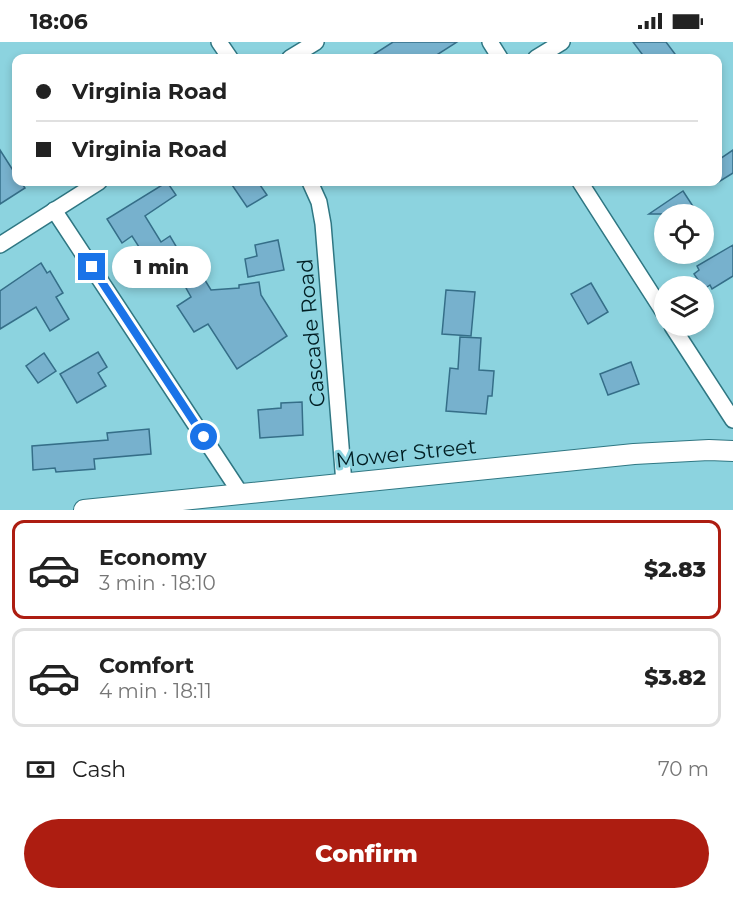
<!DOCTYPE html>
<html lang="en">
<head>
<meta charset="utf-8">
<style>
  body { margin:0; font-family:Montserrat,sans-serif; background:#f6f6f6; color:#222; height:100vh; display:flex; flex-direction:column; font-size:22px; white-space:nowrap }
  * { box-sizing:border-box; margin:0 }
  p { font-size:20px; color:#767676 }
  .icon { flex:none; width:33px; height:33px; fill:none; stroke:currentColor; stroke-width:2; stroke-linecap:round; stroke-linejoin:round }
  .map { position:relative; height:468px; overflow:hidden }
  .side { display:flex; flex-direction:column; background:#fff; flex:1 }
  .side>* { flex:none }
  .banner { position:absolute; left:12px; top:12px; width:710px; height:132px; border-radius:12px; box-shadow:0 3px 9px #0003; display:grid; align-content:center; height:132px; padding:0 24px; background:#fff }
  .tools { position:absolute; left:654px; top:162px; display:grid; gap:12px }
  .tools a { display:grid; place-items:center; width:60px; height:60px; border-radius:50%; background:#fff; box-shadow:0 3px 9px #0003; font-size:30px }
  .end { position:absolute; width:27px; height:27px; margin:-14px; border:8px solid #1a73e8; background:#fff; box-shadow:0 0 0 3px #fff }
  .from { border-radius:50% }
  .bubble { position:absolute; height:42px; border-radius:21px; background:#fff; box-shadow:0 3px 9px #0003; font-size:20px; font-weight:800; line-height:42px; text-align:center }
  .banner b { display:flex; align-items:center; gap:21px; height:57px; font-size:22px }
  .banner b+b { border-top:2px solid #e0e0e0 }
  .banner i { width:15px; height:15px; background:#222 }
  ul { padding:10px 0 0; list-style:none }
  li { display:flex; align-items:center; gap:18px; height:99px; margin:0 12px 9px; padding:0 12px; border:3px solid #e0e0e0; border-radius:12px }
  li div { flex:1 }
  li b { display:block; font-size:22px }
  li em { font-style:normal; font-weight:800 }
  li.selected { border-color:#ad1d11 }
  li>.icon { width:54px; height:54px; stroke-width:1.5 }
  .pay { display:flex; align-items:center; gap:15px; height:66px; padding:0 24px; font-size:22px }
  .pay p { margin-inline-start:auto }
  .primary-button { display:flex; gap:12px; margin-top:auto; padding:12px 24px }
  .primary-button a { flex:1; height:69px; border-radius:36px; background:#ad1d11; color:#fff; font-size:24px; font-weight:800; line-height:69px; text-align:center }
  .status { display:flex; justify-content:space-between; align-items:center; height:42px; padding:0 30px; background:#fff; direction:ltr }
  .status svg { height:16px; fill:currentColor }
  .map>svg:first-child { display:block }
</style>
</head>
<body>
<div class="status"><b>18:06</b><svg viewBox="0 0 49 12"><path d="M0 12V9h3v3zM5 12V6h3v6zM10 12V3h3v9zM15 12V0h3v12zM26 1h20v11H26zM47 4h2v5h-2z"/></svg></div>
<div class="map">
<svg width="733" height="468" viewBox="0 0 733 468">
  <rect width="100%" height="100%" fill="#8cd3df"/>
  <!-- building -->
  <g fill="#77b1cd" stroke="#356e88" stroke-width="1.5">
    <polygon points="393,0 457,0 432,16 368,16"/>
    <polygon points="633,0 666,0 678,16 645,16"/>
    <polygon points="0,108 16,133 16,140 21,140 25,146 0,162"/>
    <polygon points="733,108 733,131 717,141 717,119"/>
    <polygon points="167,140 176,153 145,174 161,200 170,194 183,216 157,233 132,194 122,201 107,177"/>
    <polygon points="230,140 258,140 267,153 247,165"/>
    <polygon points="683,149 698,172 649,172"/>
    <polygon points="278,198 284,228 248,235 245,217 257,214 255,203"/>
    <polygon points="733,203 733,234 712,247 710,243 704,247 694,232 699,228 697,224"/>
    <polygon points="41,221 47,231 50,229 63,251 56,255 69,277 50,289 36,265 0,287 0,249"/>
    <polygon points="203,235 211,248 239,246 239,243 259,240 261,253 287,294 237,327 208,282 194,290 177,264 191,255 186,246"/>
    <polygon points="591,241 608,270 588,282 571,252"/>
    <polygon points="446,248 475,250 471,294 442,292"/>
    <polygon points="460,295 481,296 479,328 494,329 492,354 488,354 486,372 446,369 450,326 458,327"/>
    <polygon points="98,310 107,325 98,331 106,344 77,361 60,332"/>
    <polygon points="44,311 56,329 38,341 26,324"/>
    <polygon points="631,320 639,342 608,353 600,332"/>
    <polygon points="302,360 303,393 260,396 258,368 281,366 281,361"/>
    <polygon points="149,387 151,412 94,417 95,427 56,430 55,426 33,428 32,404 108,398 107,391"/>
  </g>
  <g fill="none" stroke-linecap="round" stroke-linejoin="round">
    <!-- minor casing -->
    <g stroke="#2f7783" stroke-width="18">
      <g id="minor">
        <polyline points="219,0 230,16"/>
        <polyline points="490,0 500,16"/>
        <polyline points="290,16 316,0"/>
        <polyline points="536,16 562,0"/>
        <polyline points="310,140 319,160 323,182 344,441"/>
        <polyline points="580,140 664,271"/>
        <polyline points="54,168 241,452"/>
        <polyline points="0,203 99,140"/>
        <polyline points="672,284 733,378"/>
      </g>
    </g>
    <!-- tertiary casing -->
    <g stroke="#2f7783" stroke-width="22">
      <polyline id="tertiary" points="84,468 634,412 709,408 733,409"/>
    </g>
    <!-- minor -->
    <use href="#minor" stroke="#fff" stroke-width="15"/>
    <!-- tertiary -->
    <use href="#tertiary" stroke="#fff" stroke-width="20"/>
  </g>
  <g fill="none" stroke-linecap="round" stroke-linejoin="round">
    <!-- route -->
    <polyline stroke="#1a73e8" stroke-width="8" points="92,225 204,395"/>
  </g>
  <g text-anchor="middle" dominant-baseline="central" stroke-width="6" stroke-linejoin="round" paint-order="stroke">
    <!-- street labels -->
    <g font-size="21" fill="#011e23" stroke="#8cd3df">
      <text transform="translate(311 291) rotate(-95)">Cascade Road</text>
      <text transform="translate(406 411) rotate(-6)">Mower Street</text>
    </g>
  </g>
</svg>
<div class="tools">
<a><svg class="icon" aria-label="locate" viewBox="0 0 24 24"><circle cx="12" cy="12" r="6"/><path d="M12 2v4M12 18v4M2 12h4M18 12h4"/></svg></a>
<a><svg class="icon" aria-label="layers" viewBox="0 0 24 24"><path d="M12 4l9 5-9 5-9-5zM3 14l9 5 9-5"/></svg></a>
</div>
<i class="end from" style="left:204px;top:395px"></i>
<i class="end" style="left:92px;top:225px"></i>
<div class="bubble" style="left:112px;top:204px;width:99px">1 min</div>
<div class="banner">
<b><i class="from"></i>Virginia Road</b>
<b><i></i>Virginia Road</b>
</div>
</div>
<section class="side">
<ul>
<li class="selected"><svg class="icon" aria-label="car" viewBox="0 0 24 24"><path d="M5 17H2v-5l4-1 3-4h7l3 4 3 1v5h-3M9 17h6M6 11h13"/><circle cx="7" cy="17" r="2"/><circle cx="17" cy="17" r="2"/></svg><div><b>Economy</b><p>3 min · 18:10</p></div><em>$2.83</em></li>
<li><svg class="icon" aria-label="car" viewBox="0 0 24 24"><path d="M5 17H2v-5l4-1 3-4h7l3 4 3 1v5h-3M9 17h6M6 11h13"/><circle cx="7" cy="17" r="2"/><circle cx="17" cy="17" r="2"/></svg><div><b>Comfort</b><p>4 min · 18:11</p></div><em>$3.82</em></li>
</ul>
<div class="pay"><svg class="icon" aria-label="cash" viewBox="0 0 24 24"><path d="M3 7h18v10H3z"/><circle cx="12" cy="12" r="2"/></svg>Cash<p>70 m</p></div>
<div class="primary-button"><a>Confirm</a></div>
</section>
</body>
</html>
